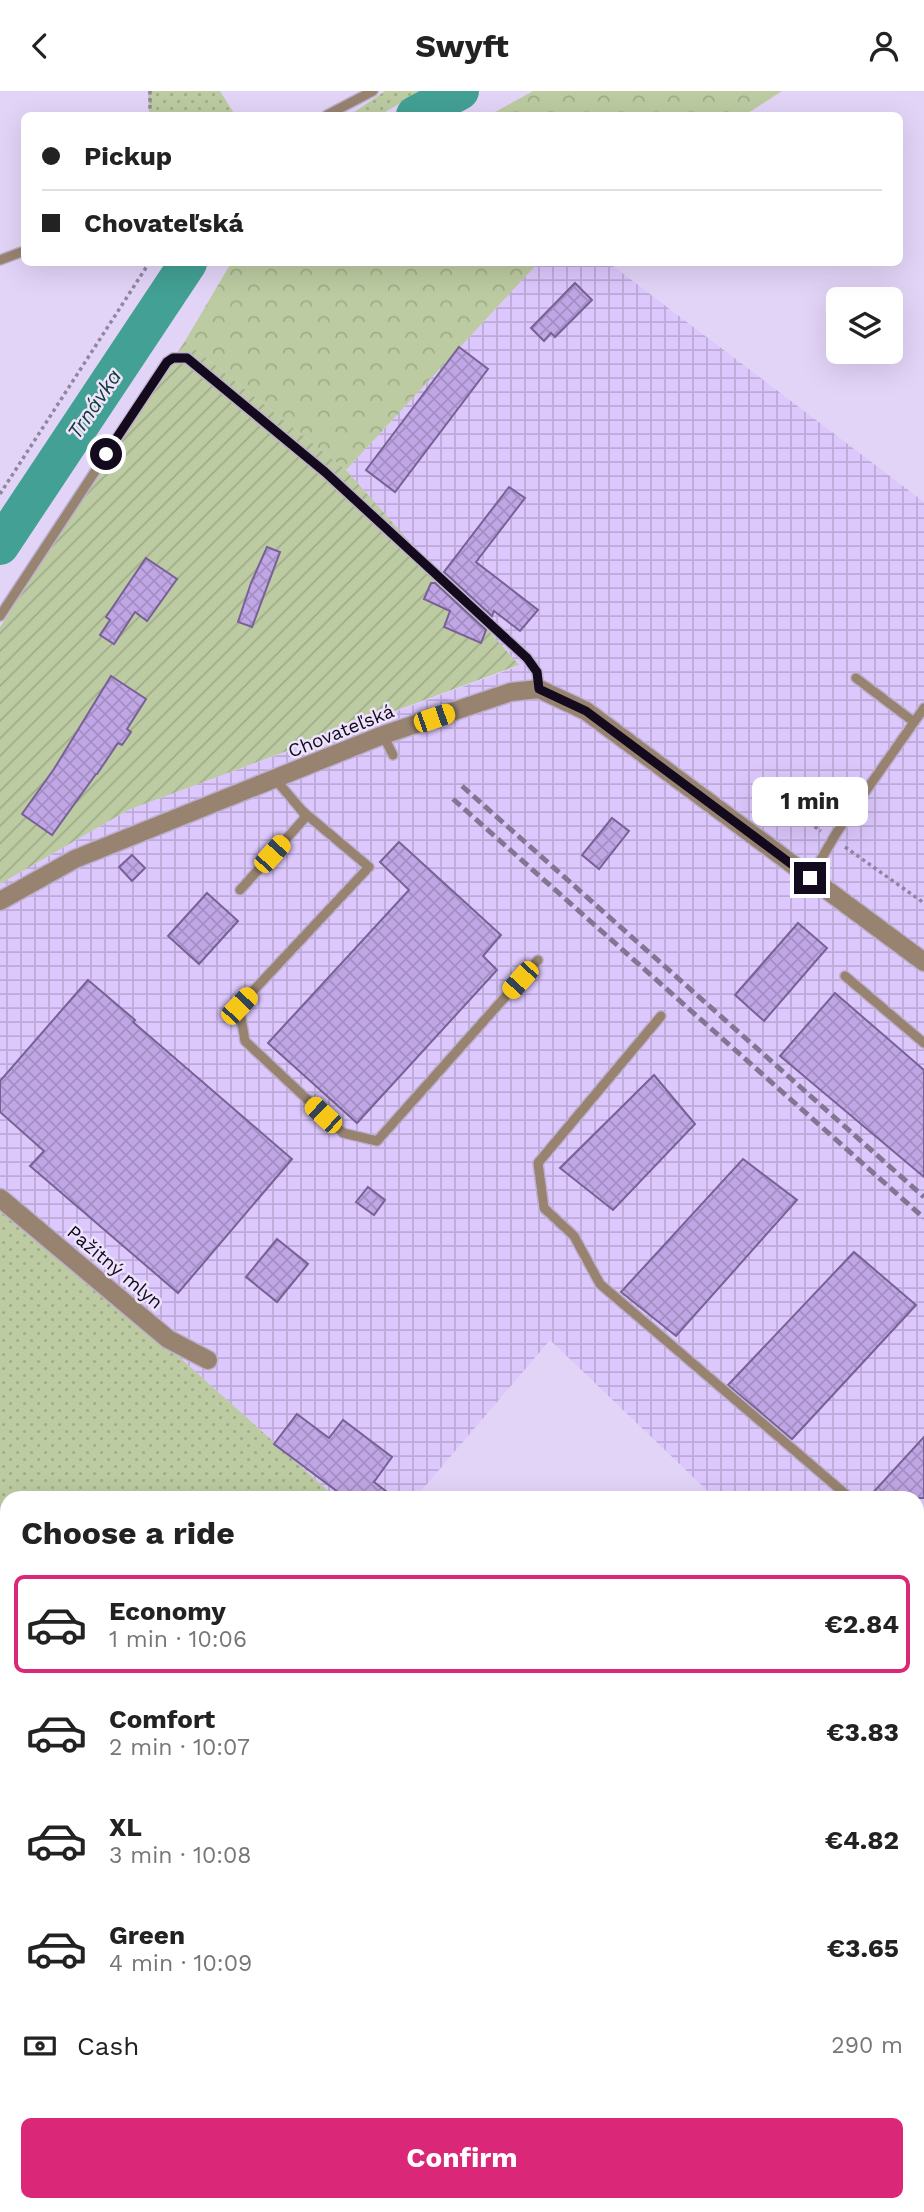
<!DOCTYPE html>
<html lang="en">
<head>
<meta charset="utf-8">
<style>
  body { margin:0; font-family:"Work Sans",sans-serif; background:#f6f6f6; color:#222; height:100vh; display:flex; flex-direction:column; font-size:26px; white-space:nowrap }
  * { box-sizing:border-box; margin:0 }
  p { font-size:23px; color:#767676 }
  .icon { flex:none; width:38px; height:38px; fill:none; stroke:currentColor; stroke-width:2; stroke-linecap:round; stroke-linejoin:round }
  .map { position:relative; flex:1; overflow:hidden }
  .sheet { position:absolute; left:0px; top:1400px; width:924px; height:721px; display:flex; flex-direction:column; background:#fff; border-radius:21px 21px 0 0; box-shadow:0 7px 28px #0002 }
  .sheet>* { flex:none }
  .banner { position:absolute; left:21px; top:21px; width:882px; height:154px; border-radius:10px; box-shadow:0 7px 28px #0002; display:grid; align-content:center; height:154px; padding:0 21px; background:#fff }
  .fabs { position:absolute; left:826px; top:196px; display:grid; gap:14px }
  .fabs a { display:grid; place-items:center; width:77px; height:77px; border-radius:10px; background:#fff; box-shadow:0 7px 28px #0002; font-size:35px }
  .end { position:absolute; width:32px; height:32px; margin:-16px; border:9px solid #130a1e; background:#fff; box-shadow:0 0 0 4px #fff }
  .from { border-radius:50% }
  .bubble { position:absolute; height:49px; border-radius:10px; background:#fff; box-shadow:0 7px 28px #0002; font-size:23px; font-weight:700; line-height:49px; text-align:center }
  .car { position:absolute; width:21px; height:42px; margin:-21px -10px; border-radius:9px; box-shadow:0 0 5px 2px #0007; background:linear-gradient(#f5c518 24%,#345 0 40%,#f5c518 0 76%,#345 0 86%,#f5c518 0) }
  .banner b { display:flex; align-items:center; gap:24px; height:66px; font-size:26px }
  .banner b+b { border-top:2px solid #e0e0e0 }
  .banner i { width:18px; height:18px; background:#222 }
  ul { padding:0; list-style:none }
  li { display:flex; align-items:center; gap:21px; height:98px; margin:0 14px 10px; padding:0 7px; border:4px solid transparent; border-radius:10px }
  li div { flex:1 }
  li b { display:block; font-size:26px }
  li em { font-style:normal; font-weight:700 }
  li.selected { border-color:#db2777 }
  li>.icon { width:63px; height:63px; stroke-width:1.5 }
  h2 { padding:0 21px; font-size:32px; line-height:84px }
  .pay { display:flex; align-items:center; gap:18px; height:77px; padding:0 21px; font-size:26px }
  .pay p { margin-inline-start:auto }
  .primary-button { display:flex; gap:14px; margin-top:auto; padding:14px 21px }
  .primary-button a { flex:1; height:80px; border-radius:10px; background:#db2777; color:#fff; font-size:28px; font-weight:700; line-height:80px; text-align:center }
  header { display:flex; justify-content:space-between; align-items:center; height:91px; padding:0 21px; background:#fff; font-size:32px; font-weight:700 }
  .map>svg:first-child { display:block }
</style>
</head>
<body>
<header><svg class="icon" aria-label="back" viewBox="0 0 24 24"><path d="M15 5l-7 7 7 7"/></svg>Swyft<svg class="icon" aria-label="person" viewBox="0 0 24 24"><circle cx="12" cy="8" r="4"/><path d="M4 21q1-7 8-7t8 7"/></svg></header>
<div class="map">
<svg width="924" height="2121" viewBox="0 0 924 2121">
  <defs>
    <pattern id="industrial-grid" width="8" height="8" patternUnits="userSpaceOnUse" patternTransform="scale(1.75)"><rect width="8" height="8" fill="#ddc8fd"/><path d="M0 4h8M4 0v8" fill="none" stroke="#bdaad8"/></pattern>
    <pattern id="grass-dots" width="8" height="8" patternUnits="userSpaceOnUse" patternTransform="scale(1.75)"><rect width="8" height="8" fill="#bccba1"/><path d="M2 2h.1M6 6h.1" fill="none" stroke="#a1ad8a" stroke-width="1.8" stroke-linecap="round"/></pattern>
    <pattern id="forest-crowns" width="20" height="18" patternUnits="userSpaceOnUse" patternTransform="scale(1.75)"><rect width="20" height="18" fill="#bccba1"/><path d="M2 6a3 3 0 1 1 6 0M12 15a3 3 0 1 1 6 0" fill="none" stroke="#a1ad8a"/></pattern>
    <pattern id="garden-furrows" width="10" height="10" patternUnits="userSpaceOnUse" patternTransform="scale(1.75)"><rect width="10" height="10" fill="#bccba1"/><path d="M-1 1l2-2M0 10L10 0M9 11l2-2" fill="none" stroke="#a1ad8a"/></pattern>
    <pattern id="building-cross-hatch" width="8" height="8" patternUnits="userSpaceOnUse" patternTransform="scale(1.75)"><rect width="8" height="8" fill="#c0a6e4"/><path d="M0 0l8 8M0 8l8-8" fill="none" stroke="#a48ec3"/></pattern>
  </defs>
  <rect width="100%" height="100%" fill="#e2d4f7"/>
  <!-- industrial -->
  <polygon fill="url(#industrial-grid)" points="538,172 609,172 924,411 924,1608 917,1601 917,1407 715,1407 550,1249 415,1407 336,1407 0,1105 0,793 128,719 519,575 346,379"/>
  <!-- grass -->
  <g fill="url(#grass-dots)">
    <polygon points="148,0 220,0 235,24 149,24"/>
    <polygon points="385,0 421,0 380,24 350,24"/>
    <polygon points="0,1105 336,1407 7,1407 7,1474 0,1460"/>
  </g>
  <!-- forest -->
  <g fill="url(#forest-crowns)">
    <polygon points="533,0 782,0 745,24 490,24"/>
    <polygon points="231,172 538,172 346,379 185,250"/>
  </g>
  <!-- garden -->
  <polygon fill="url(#garden-furrows)" points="185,250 346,379 519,574 128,719 0,793 0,536"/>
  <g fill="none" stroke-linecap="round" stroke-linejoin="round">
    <!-- river -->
    <g stroke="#43a094" stroke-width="38">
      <polyline points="415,24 460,0"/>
      <polyline points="0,455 188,172"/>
    </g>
  </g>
  <!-- building -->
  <g fill="url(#building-cross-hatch)" stroke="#786196" stroke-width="2">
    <polygon points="575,192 592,209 555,246 551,242 544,250 531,237"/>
    <polygon points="459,256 488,278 395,401 366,379"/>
    <polygon points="509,396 525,407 476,471 538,519 520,540 494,520 492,525 444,481"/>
    <polygon points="267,456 280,461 252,536 238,531 251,492"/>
    <polygon points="146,467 177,488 147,530 135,521 114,553 100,544 110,529 106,526"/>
    <polygon points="431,492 435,492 486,539 481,552 444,536 450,520 424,508"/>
    <polygon points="111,585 146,608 127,638 131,641 122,654 118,652 97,683 96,683 52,744 22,723 54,678"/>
    <polygon points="612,727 629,740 599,778 582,764"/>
    <polygon points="399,751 501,844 483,865 497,879 357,1032 268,952 409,799 380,771"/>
    <polygon points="132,764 145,777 132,790 119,776"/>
    <polygon points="207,802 238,830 199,873 168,845"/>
    <polygon points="798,832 827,857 764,930 735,904"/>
    <polygon points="88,889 135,929 133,931 292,1068 178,1202 30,1075 44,1060 0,1021 0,990"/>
    <polygon points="835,902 924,979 924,1086 780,965"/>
    <polygon points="654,984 695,1033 613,1119 560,1077"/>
    <polygon points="743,1068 797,1109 676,1245 621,1201"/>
    <polygon points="368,1096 385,1109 374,1124 356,1111"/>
    <polygon points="277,1148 308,1173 277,1211 246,1186"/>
    <polygon points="854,1161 916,1214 792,1348 728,1294"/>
    <polygon points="297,1323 329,1347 343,1329 392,1366 374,1391 395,1407 346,1407 274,1353"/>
    <polygon points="924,1346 924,1407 868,1407"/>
  </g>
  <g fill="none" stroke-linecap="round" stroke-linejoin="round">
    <!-- lane casing -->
    <g stroke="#bdb0d0" stroke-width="12">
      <g id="lane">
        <polyline points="327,24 373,0"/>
        <polyline points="0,169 24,160"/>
        <polyline points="0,525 167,271 173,267 187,267 325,381 527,567 537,581 539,598"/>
        <polyline points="856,587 914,631"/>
        <polyline points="383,644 393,664"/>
        <polyline points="300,718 369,776 239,915 245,950 343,1042 377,1050 538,869"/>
        <polyline points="810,787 837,741 924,617"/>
        <polyline points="240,799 304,728 304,722 275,688"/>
        <polyline points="845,885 924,952"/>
        <polyline points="661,925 538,1072 544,1117 574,1145 600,1193 850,1407"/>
        <polyline points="917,1464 924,1470"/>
      </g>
    </g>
    <!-- street casing -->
    <g stroke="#bdb0d0" stroke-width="21">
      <g id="street">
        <polyline points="0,810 75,768 383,644 511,601 539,598 586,620 924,871"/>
        <polyline points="0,1107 168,1248 208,1269"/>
      </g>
    </g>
    <!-- primary casing -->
    <g stroke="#bdb0d0" stroke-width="21">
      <g id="primary">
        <polyline points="0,1519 7,1535"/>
        <polyline points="397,2114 403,2121"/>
        <polyline points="424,2114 431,2121"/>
      </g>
    </g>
    <!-- path -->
    <g stroke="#9185a2" stroke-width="3.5" stroke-dasharray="3.5 3.5" stroke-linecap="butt">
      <polyline points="150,0 150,24"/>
      <polyline points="0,403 149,172"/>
      <path d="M774 698C782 718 804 728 821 740"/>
      <polyline points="845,756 924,812"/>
    </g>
    <!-- lane -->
    <use href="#lane" stroke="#988370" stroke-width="9"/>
    <!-- street -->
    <use href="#street" stroke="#988370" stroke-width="18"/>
    <!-- primary -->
    <use href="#primary" stroke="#5e3b16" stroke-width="18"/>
    <!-- rail -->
    <g stroke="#827692" stroke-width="5" stroke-dasharray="10 5" stroke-linecap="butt">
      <polyline points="462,695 924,1106"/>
      <polyline points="453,708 924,1127"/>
    </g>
  </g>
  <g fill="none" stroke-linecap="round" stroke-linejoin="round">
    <!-- route -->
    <polyline stroke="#130a1e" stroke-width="9" points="106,363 167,271 173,267 187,267 325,381 527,567 537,581 539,598 586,620 810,787"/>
  </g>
  <g text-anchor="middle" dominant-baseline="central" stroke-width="5" stroke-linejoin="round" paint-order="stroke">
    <!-- street labels -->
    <g font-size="19" fill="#130a1e" stroke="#ede3fb">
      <text transform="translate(341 640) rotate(-22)">Chovateľská</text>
      <text transform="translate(115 1176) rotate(40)">Pažitný mlyn</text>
    </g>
    <!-- water labels -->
    <g font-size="21" font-style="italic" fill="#103c36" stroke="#ede3fb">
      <text transform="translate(94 313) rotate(-56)">Trnávka</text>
    </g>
  </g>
</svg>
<div class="fabs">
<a><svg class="icon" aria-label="layers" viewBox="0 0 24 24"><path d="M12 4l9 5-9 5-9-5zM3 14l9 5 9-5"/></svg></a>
</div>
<i class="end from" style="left:106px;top:363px"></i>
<i class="end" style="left:810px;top:787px"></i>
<div class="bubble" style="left:752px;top:686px;width:116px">1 min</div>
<i class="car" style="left:434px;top:627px;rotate:71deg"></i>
<i class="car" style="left:272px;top:763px;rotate:42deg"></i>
<i class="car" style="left:520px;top:889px;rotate:222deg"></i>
<i class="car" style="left:239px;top:915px;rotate:43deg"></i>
<i class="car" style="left:323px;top:1024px;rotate:313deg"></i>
<div class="banner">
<b><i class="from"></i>Pickup</b>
<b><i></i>Chovateľská</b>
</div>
<section class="sheet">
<h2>Choose a ride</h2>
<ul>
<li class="selected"><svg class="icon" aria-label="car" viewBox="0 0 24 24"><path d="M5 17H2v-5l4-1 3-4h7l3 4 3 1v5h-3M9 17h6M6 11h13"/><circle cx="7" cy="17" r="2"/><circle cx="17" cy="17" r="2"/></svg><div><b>Economy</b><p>1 min · 10:06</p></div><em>€2.84</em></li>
<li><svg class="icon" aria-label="car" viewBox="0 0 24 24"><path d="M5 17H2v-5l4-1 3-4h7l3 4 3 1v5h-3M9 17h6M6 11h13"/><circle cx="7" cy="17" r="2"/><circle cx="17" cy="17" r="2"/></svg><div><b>Comfort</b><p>2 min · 10:07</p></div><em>€3.83</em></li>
<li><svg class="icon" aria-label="car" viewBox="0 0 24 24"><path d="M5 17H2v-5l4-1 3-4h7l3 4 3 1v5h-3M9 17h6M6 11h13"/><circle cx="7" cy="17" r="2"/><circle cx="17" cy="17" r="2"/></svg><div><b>XL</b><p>3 min · 10:08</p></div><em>€4.82</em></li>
<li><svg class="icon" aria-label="car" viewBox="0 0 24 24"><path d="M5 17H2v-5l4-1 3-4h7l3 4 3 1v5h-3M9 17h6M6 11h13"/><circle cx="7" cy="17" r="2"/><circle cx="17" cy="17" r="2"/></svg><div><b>Green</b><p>4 min · 10:09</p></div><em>€3.65</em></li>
</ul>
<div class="pay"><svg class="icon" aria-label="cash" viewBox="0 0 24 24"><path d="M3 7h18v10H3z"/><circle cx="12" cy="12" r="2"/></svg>Cash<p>290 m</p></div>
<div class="primary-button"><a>Confirm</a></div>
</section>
</div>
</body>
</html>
